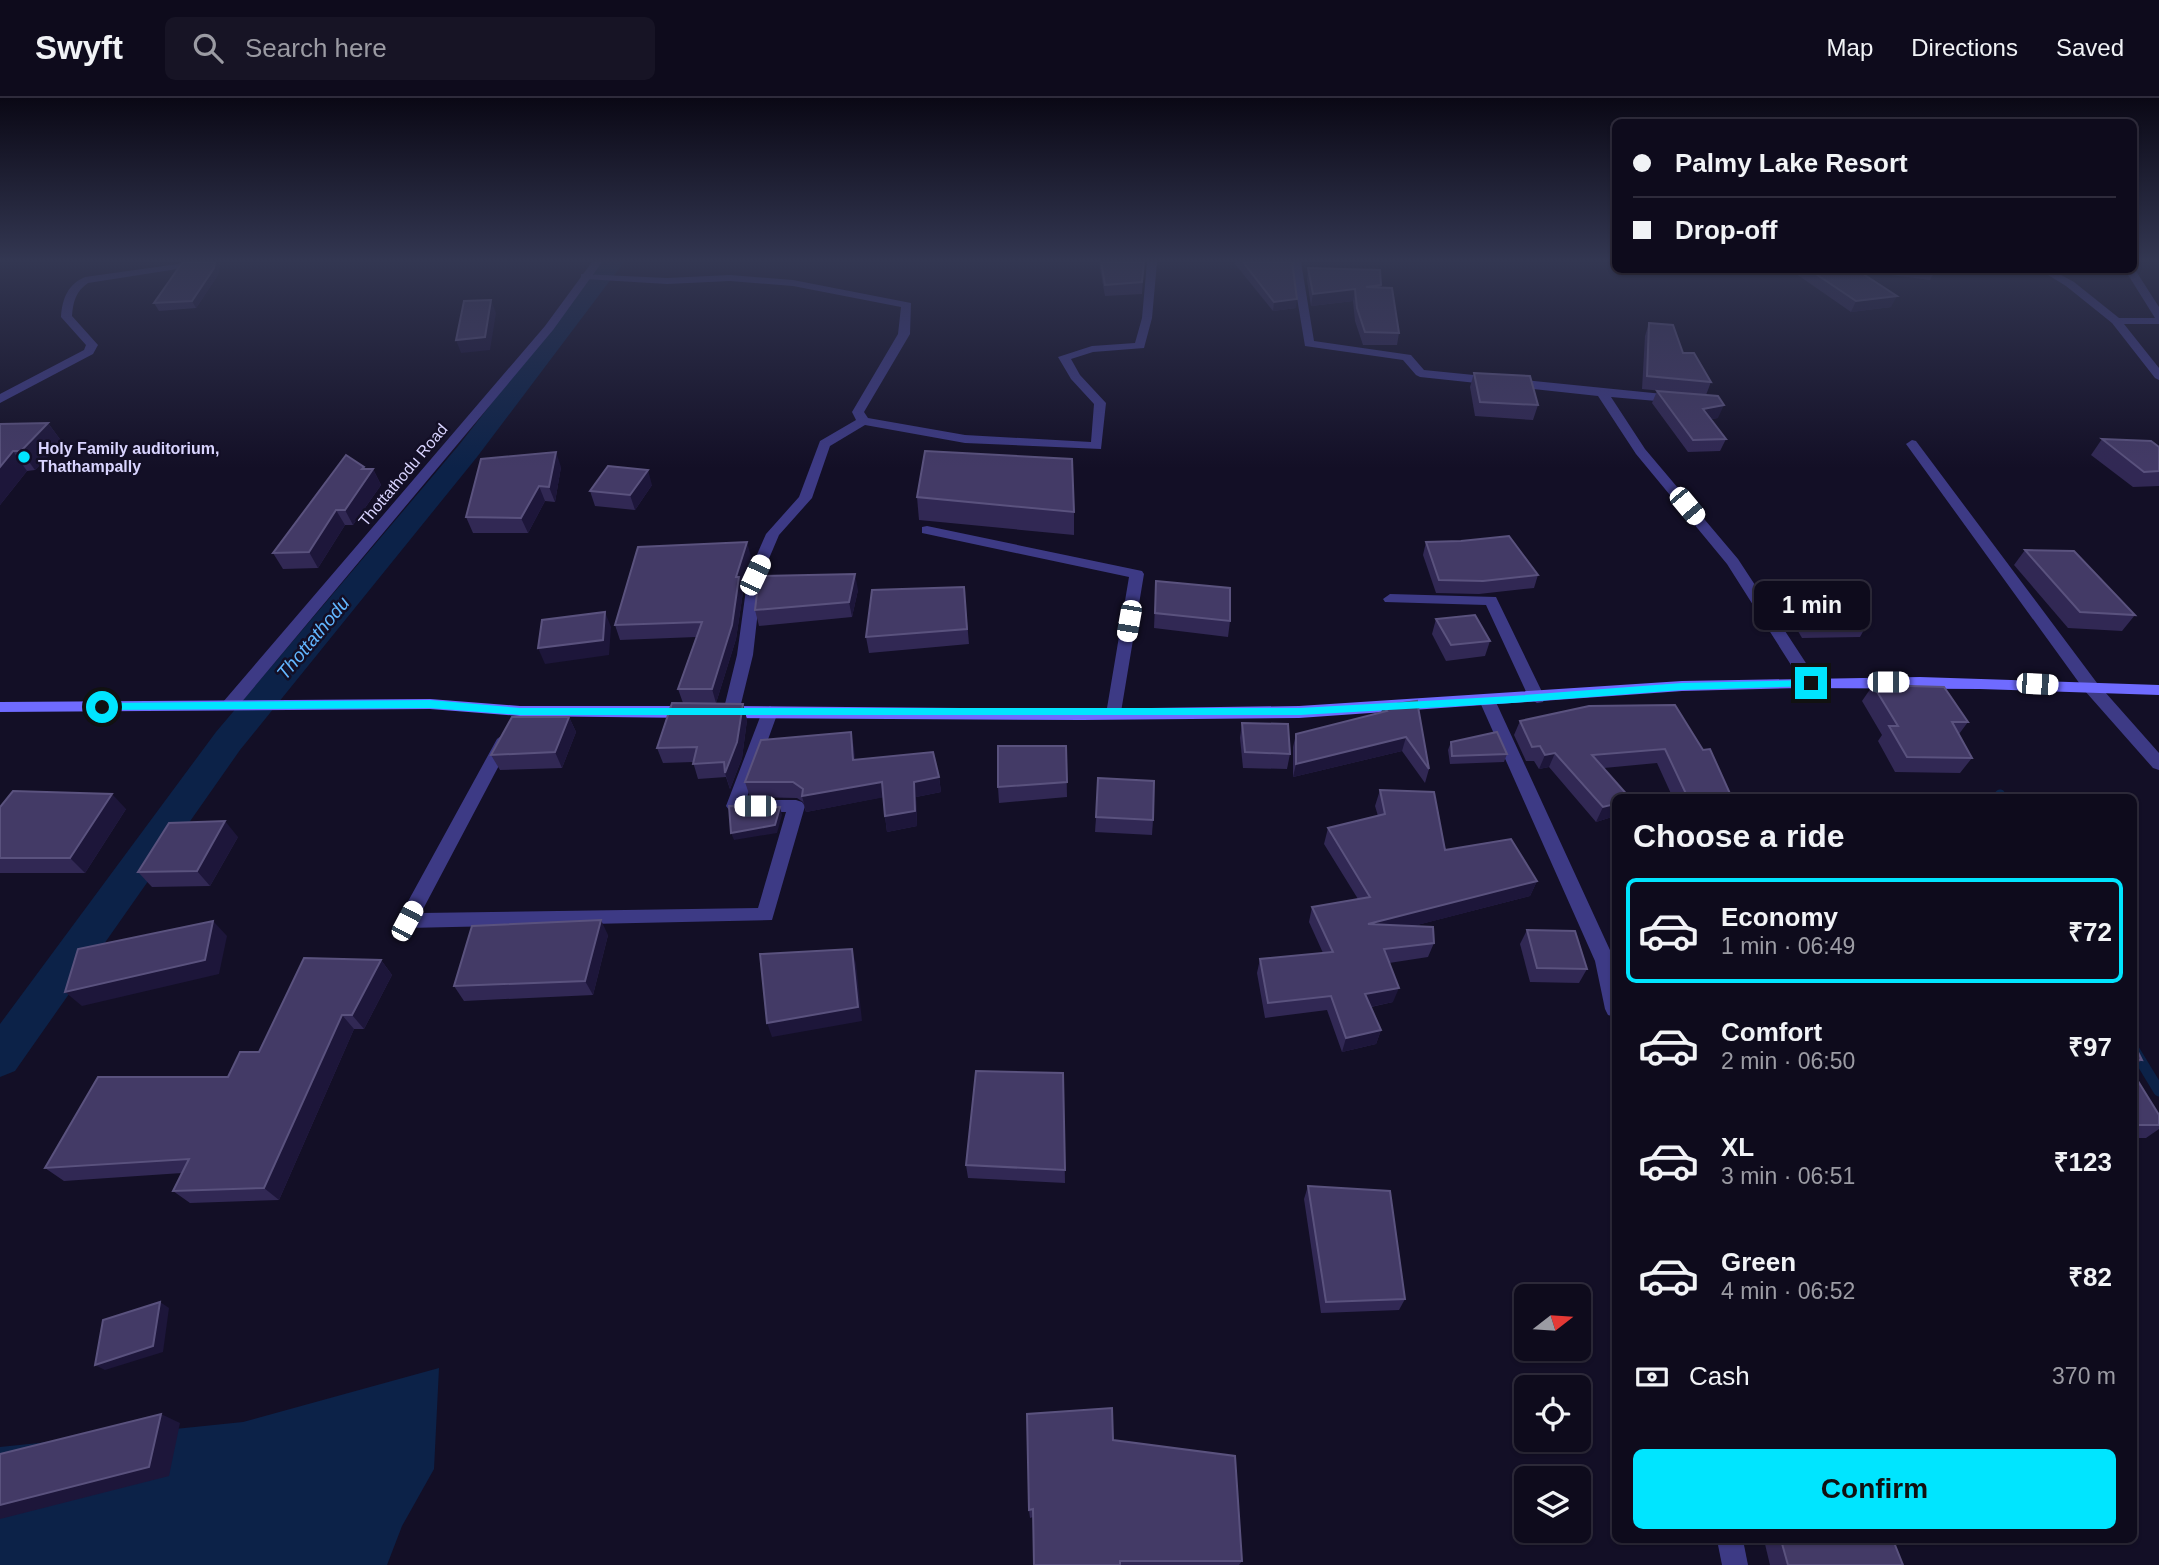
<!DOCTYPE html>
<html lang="en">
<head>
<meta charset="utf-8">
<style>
  body { margin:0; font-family:Arial,sans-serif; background:#171425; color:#f1f3f6; height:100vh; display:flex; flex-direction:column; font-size:26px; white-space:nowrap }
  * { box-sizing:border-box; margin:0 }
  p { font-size:23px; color:#9b9ba3 }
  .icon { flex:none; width:38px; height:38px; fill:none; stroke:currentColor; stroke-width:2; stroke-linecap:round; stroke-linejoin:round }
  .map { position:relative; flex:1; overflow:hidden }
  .drawer { position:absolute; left:1612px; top:696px; width:525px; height:749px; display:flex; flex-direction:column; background:#0e0b1c; border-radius:10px; box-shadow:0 2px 5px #0004,0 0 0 2px #2e2b3b }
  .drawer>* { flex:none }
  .banner { position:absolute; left:1612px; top:21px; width:525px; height:154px; border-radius:10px; box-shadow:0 2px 5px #0004,0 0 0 2px #2e2b3b; display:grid; align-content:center; height:154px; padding:0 21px; background:#0e0b1c }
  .needle { width:46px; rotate:73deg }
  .controls { position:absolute; left:1514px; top:1186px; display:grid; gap:14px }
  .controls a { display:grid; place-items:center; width:77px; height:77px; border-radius:10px; background:#0e0b1c; box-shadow:0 2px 5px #0004,0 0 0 2px #2e2b3b; font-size:35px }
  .end { position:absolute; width:32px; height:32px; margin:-16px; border:9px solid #00e5ff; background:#111; box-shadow:0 0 0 4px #111 }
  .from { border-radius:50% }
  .bubble { position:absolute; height:49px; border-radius:10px; background:#0e0b1c; box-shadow:0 2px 5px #0004,0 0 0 2px #2e2b3b; font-size:23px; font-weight:600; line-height:49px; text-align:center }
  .car { position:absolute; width:21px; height:42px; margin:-21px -10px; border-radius:9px; box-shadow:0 0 5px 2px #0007; background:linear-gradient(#fff 24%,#345 0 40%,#fff 0 76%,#345 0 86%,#fff 0) }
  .banner b { display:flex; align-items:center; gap:24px; height:66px; font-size:26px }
  .banner b+b { border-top:2px solid #2e2b3b }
  .banner i { width:18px; height:18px; background:#f1f3f6 }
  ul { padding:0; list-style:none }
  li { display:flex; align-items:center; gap:21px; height:105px; margin:0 14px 10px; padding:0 7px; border:4px solid transparent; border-radius:10px }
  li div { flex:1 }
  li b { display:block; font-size:26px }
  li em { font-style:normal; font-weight:600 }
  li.active { border-color:#00e5ff }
  li>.icon { width:63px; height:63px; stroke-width:1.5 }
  h2 { padding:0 21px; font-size:32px; line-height:84px }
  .pay { display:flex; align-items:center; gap:18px; height:77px; padding:0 21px; font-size:26px }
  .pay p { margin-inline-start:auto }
  .primary-button { display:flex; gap:14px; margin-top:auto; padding:14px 21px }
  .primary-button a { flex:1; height:80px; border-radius:10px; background:#00e5ff; color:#111; font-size:28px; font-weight:600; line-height:80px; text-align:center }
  header { display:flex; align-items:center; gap:42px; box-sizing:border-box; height:98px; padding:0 35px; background:#0e0b1c; border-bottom:2px solid #2e2b3b }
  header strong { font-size:33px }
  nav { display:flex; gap:38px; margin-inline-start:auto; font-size:24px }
  .search { width:490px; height:63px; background:#171425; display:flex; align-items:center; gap:18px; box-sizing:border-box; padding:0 24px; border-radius:10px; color:#9b9ba3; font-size:26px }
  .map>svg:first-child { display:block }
</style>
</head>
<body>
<header>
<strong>Swyft</strong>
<div class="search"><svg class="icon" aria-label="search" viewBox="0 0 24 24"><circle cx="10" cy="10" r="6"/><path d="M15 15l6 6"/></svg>Search here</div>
<nav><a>Map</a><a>Directions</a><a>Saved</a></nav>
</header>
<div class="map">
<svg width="2159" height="1467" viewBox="0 0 2159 1467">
  <rect width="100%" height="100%" fill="#130f26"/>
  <!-- water -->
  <polygon fill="#0c2248" points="439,1270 434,1371 402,1428 387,1467 0,1467 0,1349 243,1324"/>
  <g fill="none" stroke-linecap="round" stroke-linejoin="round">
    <!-- stream -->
    <g stroke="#0c2248" stroke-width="11">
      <polyline points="2000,697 2002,700"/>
      <polyline points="2133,950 2159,993"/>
    </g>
    <!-- canal -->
    <polygon fill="#0c2248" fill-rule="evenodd" points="602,164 624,164 477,359 240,652 15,973 0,979 0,926 216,634 459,347"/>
    <!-- minor -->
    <g fill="#3d3a85" fill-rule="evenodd">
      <path d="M192 164H222L88 185C76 193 73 204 72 218L98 247 93 256 0 305V296L84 252 86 247 61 219C62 201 68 186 85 179Z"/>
      <polygon points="1147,164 1157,164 1152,220 1144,250 1093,254 1071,261 1080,277 1106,305 1101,351 965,345 865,327 830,348 812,400 779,437 762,477 753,557 739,614 731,620 725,618 723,614 737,557 748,477 766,436 799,399 820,343 856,322 852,314 898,236 901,209 793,188 730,183 667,186 585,181 581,180 581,176 667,180 730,177 793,182 911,205 910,236 864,314 868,320 965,337 1091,344 1094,306 1071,281 1058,259 1092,248 1135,245 1142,220"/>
      <polygon points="1291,164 1301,164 1314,243 1411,257 1424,272 1683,298 1685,301 1679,305 1611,299 1645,351 1738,461 1819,585 1817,589 1805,589 1727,466 1636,356 1598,298 1420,279 1416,277 1403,262 1305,248"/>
      <polygon points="2134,170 2159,209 2159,226 2124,226 2159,270 2159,282 2155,280 2112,225 2066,188 2040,172 2052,172 2074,184 2119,220 2155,220 2125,172"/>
      <polygon points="1912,342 1916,343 2097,585 2159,655 2159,672 2153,670 2085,593 1906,346"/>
      <polygon points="927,428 1142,473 1144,476 1120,620 1108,620 1106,616 1129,479 922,435 922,429"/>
      <polygon points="1390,496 1496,499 1545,600 1543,604 1537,605 1529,600 1486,507 1385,504 1383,501"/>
      <polygon points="1487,597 1495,602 1615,863 1615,919 1608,917 1605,911 1595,863 1479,602"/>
      <polygon points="770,608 778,614 746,702 796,702 802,704 805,708 772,822 407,830 400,828 398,823 400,818 497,641 505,635 513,641 421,815 758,810 786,714 735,714 729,712 726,708 762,614"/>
      <polygon points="1717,1442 1743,1442 1748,1467 1722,1467"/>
    </g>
    <!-- tertiary -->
    <polygon fill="#3d3a85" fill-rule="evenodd" points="592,164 602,164 553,232 235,612 223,612 221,608 223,604 545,228"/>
    <!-- secondary -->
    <g fill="#6f6bff" fill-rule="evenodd">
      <polygon points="1920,579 2159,587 2159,597 1980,591 1801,590 1682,593 1299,620 1082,622 721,620 713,614 721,608 1082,611 1299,608 1682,583"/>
      <polygon points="430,601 520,608 693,608 701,614 693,620 520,618 430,611 0,614 0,604"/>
    </g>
  </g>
  <!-- wall -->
  <g fill="#312854">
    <polygon points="188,164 219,164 220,167 218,177 196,210 159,213 154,205"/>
    <polygon points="1100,164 1144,164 1142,196 1105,198 1100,171"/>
    <polygon points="1236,164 1292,164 1296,210 1273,213 1235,166"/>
    <polygon points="1308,170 1381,187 1381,190 1399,235 1397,247 1363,247 1355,223 1353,203 1311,208 1307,182"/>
    <polygon points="1792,172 1857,172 1891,209 1851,214 1792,173"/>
    <polygon points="1879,172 1930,172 1934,175 1930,182 1883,176"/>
    <polygon points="1649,225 1683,255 1711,284 1706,297 1718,320 1711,321 1726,341 1720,353 1688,354 1652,305 1657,293 1681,295 1642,291 1645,238"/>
    <polygon points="1474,275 1538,307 1533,322 1475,318 1470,289"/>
    <polygon points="48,325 62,344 35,372 27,373 0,407 0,326"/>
    <polygon points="2102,341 2159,349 2159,388 2133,389 2091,357"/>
    <polygon points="561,369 555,404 545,403 528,435 473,435 466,419"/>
    <polygon points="365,371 373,371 381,387 353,427 345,427 318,470 283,471 273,455"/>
    <polygon points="652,387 635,412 595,408 590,393"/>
    <polygon points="917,399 1074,414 1074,437 919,422"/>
    <polygon points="1426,444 1538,477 1534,490 1479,496 1436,495 1423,457"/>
    <polygon points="2025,452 2135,517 2122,533 2068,530 2014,467"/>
    <polygon points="751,459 742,489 743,494 736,541 716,605 683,605 678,591 696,539 620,542 615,527"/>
    <polygon points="1156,483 1230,523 1228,539 1154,530"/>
    <polygon points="1789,487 1869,523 1860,539 1802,540 1780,502"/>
    <polygon points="964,489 969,546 869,555 866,539"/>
    <polygon points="858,492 852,519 759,528 755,512"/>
    <polygon points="1436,521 1490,543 1485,558 1446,563 1432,536"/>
    <polygon points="1873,587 1968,624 1959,636 1972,660 1960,675 1895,674 1878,643 1882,637 1862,603"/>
    <polygon points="743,606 747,622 742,660 730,691 726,679 698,681 693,664 663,665 657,650"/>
    <polygon points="1675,607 1732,700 1673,700 1657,665 1604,670 1615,700 1615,718 1596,724 1549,669 1539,671 1534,663 1526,663 1514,637 1520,623"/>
    <polygon points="1383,608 1429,671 1425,685 1402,653 1293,679 1293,649 1296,636 1381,615"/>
    <polygon points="569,619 576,634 562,670 500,672 491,657"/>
    <polygon points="1242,625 1290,656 1287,671 1243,670 1240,640"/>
    <polygon points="851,634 855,662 939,679 941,694 916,699 917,728 887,734 885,718 883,699 806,714 803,704 797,700 750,699 745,684"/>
    <polygon points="1451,644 1507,656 1504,664 1450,666 1448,652"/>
    <polygon points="1066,648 1067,699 999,705 998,689"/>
    <polygon points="1380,692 1445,752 1537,783 1530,798 1413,828 1434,845 1428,859 1389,865 1393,904 1371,909 1381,932 1376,946 1342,954 1327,912 1265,920 1257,875 1260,861 1323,855 1309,824 1312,809 1358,801 1324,746 1328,730 1378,718 1375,708"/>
    <polygon points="0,709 126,711 85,775 0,775"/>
    <polygon points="1096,719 1153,722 1152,737 1095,734"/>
    <polygon points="238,739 210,788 152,789 138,774"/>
    <polygon points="1527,832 1587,871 1579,885 1530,884 1520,846"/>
    <polygon points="608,837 593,897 464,903 454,888"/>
    <polygon points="381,862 392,877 364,931 354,931 279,1102 190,1105 173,1093 182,1075 64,1083 45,1070 228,979"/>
    <polygon points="2133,944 2142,962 2133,969"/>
    <polygon points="1063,975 1065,1085 968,1080 966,1067"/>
    <polygon points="2133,975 2159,1017 2159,1031 2146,1040 2133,1040"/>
    <polygon points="1308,1088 1405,1201 1399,1212 1321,1215 1304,1101"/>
    <polygon points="1113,1342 1242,1463 1239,1467 1034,1467 1033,1419 1030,1420 1029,1412"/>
    <polygon points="1764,1442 1893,1442 1903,1467 1770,1467"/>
  </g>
  <!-- shaded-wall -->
  <g fill="#1d163a">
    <polygon points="215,164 219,164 220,167 218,177 196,210 192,203"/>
    <polygon points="1355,191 1353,203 1311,208 1313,196"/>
    <polygon points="1897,198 1891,209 1851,214 1856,203"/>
    <polygon points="1297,201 1296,210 1273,213 1274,204"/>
    <polygon points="491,202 496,215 490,252 461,255 456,242"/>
    <polygon points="1724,307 1718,320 1698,323 1703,311"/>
    <polygon points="48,325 62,344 35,372 21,353"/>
    <polygon points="13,353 27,373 0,407 0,369"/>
    <polygon points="556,354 561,369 555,404 549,389"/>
    <polygon points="364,369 368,378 373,371 381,387 353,427 345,412"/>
    <polygon points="648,372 652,387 635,412 630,397"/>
    <polygon points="539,388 545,403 528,435 521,420"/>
    <polygon points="336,412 345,427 318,470 309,454"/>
    <polygon points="747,444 751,459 742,489 743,494 736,541 716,605 712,591 736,479"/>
    <polygon points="855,476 858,492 852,519 849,504"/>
    <polygon points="605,514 611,529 609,557 545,566 538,550"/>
    <polygon points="743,606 747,622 742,660 730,691 725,675"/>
    <polygon points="569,619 576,634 562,670 555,654"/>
    <polygon points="851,634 854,649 857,678 853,662"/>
    <polygon points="1406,639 1402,653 1293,679 1296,666"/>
    <polygon points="1555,655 1549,669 1539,671 1545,657"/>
    <polygon points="939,679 941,694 916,699 917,728 887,734 885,718 914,684"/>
    <polygon points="882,684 885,699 806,714 802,698"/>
    <polygon points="112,696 126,711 85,775 70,760"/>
    <polygon points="1615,706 1615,718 1596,724 1603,709"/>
    <polygon points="780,709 782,717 777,735 734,742 731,735"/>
    <polygon points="225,723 238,739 210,788 197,773"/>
    <polygon points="1537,783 1530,798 1363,841 1368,826"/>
    <polygon points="601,822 608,837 593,897 585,883"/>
    <polygon points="213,823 227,838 219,876 82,908 65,894"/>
    <polygon points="852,851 856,866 862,923 772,939 767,925"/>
    <polygon points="381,862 392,877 364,931 352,917"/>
    <polygon points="1399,890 1393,904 1360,911 1365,896"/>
    <polygon points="342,917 354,931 279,1102 264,1090"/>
    <polygon points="1381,932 1376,946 1342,954 1346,940"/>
    <polygon points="160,1204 169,1210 163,1254 105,1272 95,1267"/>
    <polygon points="161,1316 180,1325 169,1378 0,1421 0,1407"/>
  </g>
  <!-- building -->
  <g fill="#433a66" stroke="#5a527e" stroke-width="2">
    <polygon points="188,164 215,164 214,170 192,203 154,205 182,165"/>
    <polygon points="1101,164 1144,164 1142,184 1105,187"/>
    <polygon points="1243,164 1292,164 1297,201 1274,204"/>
    <polygon points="1308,170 1380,172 1381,187 1366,189 1392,190 1399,235 1365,234 1357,210 1355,191 1313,196"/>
    <polygon points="1810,172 1857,172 1897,198 1856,203"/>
    <polygon points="1908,172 1930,172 1934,175"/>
    <polygon points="491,202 485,239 456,242 464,203"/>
    <polygon points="1649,225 1673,227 1683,255 1694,255 1711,284 1647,278"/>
    <polygon points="1474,275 1530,278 1538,307 1480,304"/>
    <polygon points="1657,293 1718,298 1724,307 1703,311 1726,341 1693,342"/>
    <polygon points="48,325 21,353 13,353 0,369 0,326"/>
    <polygon points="2102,341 2151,343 2159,349 2159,373 2144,374"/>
    <polygon points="925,353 1072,361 1074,414 917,399"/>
    <polygon points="556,354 549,389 539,388 521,420 466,419 481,361"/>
    <polygon points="346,357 364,369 362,371 373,371 345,412 336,412 309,454 273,455"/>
    <polygon points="608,368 648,372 630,397 590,393"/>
    <polygon points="1509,438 1538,477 1483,483 1439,482 1426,444 1461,443"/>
    <polygon points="747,444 736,479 739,479 732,527 712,591 678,591 702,524 615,527 638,449"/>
    <polygon points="2025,452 2074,453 2135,517 2080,514"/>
    <polygon points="855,476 849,504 755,512 759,478"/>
    <polygon points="1156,483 1230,490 1230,523 1155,515"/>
    <polygon points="1843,486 1869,523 1811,524 1789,487"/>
    <polygon points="964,489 967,531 866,539 872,492"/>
    <polygon points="605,514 603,542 538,550 542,522"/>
    <polygon points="1475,517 1490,543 1451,547 1436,521"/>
    <polygon points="1873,587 1944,589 1968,624 1952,624 1972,660 1907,659 1889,628 1898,628"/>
    <polygon points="1417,603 1429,671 1406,639 1296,666 1296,636 1387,613 1383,608"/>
    <polygon points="672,605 743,606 737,644 725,675 724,664 693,666 697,649 657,650"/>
    <polygon points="1675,607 1703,652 1710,651 1732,700 1688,700 1665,651 1592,657 1630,700 1615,700 1615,706 1603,709 1555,655 1545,657 1540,648 1532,649 1520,623 1589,608"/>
    <polygon points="512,619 569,619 555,654 491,657"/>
    <polygon points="1242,625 1288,626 1290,656 1245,654"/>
    <polygon points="851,634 853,662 933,654 939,679 914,684 915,713 885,718 882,684 802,698 803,691 793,684 745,684 761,642"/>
    <polygon points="1497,634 1507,656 1452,658 1451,644"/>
    <polygon points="998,648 1066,648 1067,684 998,689"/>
    <polygon points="1098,680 1154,683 1153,722 1096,719"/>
    <polygon points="1380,692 1434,694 1445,752 1511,741 1537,783 1368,826 1433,829 1434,845 1384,851 1399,890 1365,896 1381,932 1346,940 1331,898 1268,905 1260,861 1333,854 1312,809 1370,799 1328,730 1385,716"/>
    <polygon points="13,693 112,696 70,760 0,760 0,709"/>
    <polygon points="729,708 780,709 775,727 731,735"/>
    <polygon points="225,723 197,773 138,774 169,725"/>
    <polygon points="601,822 585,883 454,888 472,828"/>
    <polygon points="213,823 205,862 65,894 78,851"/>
    <polygon points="1527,832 1575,833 1587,871 1537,870"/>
    <polygon points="852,851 858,909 767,925 760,856"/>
    <polygon points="304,860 381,862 352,917 342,917 264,1090 173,1093 189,1061 45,1070 98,979 228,979 240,954 259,954"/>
    <polygon points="2133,944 2142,962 2133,961"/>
    <polygon points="976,973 1063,975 1065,1072 966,1067"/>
    <polygon points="2133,975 2159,1017 2159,1027 2133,1027"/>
    <polygon points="1308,1088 1390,1093 1405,1201 1326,1204"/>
    <polygon points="160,1204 153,1248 95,1267 103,1222"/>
    <polygon points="1112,1310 1113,1342 1235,1358 1242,1463 1120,1463 1120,1467 1034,1467 1033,1411 1029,1412 1027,1316"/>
    <polygon points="161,1316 149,1369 0,1407 0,1356"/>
    <polygon points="1781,1442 1893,1442 1903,1467 1788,1467"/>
  </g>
  <!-- sky -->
  <linearGradient id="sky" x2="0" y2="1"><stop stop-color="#0a0815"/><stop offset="0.44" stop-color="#333752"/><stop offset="1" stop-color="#333752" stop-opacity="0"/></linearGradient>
  <rect width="2159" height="370" fill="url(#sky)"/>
  <!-- route -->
  <polygon fill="#00e5ff" points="1811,582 1816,585 1815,588 1682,592 1512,605 1300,617 520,617 430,610 102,612 97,609 102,605 430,602 520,610 1300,610 1512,598 1682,585"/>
  <!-- markers -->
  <circle fill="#00e5ff" stroke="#130f26" stroke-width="2.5" cx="24" cy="359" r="7"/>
  <g text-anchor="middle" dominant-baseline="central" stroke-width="5" stroke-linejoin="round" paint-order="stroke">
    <!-- far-poi labels -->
    <g font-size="16" font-weight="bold" fill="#d9d4ff" stroke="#130f26" text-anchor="start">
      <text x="38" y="350">Holy Family auditorium,<tspan x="38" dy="18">Thathampally</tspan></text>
    </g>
    <!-- far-street labels -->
    <g font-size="16" fill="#d9d4ff" stroke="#130f26">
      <text transform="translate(403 377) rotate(-50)">Thottathodu Road</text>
    </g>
    <!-- water labels -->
    <g font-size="19" font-style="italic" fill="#62b6ff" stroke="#130f26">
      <text transform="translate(313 540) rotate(-50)">Thottathodu</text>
    </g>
  </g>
</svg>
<div class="controls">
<a><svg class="needle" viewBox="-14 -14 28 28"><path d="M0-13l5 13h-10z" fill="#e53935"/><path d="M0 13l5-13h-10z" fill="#9b9ba3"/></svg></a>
<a><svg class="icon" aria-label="locate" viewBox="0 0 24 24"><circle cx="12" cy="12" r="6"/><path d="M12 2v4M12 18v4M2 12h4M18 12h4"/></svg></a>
<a><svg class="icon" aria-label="layers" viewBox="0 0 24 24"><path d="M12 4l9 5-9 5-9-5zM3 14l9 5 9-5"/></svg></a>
</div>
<i class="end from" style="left:102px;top:609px"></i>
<i class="end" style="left:1811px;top:585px"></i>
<div class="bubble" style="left:1754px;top:483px;width:116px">1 min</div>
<i class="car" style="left:1687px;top:408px;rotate:140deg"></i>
<i class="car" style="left:755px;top:477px;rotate:25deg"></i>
<i class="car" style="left:1129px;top:523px;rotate:190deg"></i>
<i class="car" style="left:1888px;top:584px;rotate:90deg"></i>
<i class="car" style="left:2037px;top:586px;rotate:93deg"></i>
<i class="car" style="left:755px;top:708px;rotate:270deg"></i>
<i class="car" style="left:407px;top:823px;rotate:28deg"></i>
<div class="banner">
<b><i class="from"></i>Palmy Lake Resort</b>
<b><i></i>Drop-off</b>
</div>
<section class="drawer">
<h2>Choose a ride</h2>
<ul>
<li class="active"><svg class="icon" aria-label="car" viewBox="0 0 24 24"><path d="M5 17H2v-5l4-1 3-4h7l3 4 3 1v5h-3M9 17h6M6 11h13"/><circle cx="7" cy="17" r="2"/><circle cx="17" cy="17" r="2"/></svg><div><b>Economy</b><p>1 min · 06:49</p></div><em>₹72</em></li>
<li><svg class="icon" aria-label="car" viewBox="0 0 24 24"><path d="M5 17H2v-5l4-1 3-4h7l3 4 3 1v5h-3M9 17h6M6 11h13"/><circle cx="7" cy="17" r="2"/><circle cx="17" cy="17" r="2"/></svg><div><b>Comfort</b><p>2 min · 06:50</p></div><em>₹97</em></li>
<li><svg class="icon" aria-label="car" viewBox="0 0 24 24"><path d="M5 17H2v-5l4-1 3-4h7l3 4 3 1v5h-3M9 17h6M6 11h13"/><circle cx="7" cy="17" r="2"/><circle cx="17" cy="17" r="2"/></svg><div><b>XL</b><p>3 min · 06:51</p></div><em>₹123</em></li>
<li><svg class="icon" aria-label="car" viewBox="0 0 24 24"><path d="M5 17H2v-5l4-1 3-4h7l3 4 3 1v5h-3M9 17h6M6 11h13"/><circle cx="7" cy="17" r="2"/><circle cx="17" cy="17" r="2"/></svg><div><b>Green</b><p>4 min · 06:52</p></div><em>₹82</em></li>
</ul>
<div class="pay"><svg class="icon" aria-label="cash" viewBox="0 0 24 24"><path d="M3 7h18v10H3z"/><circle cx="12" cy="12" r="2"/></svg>Cash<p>370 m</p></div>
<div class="primary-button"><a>Confirm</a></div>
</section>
</div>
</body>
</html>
